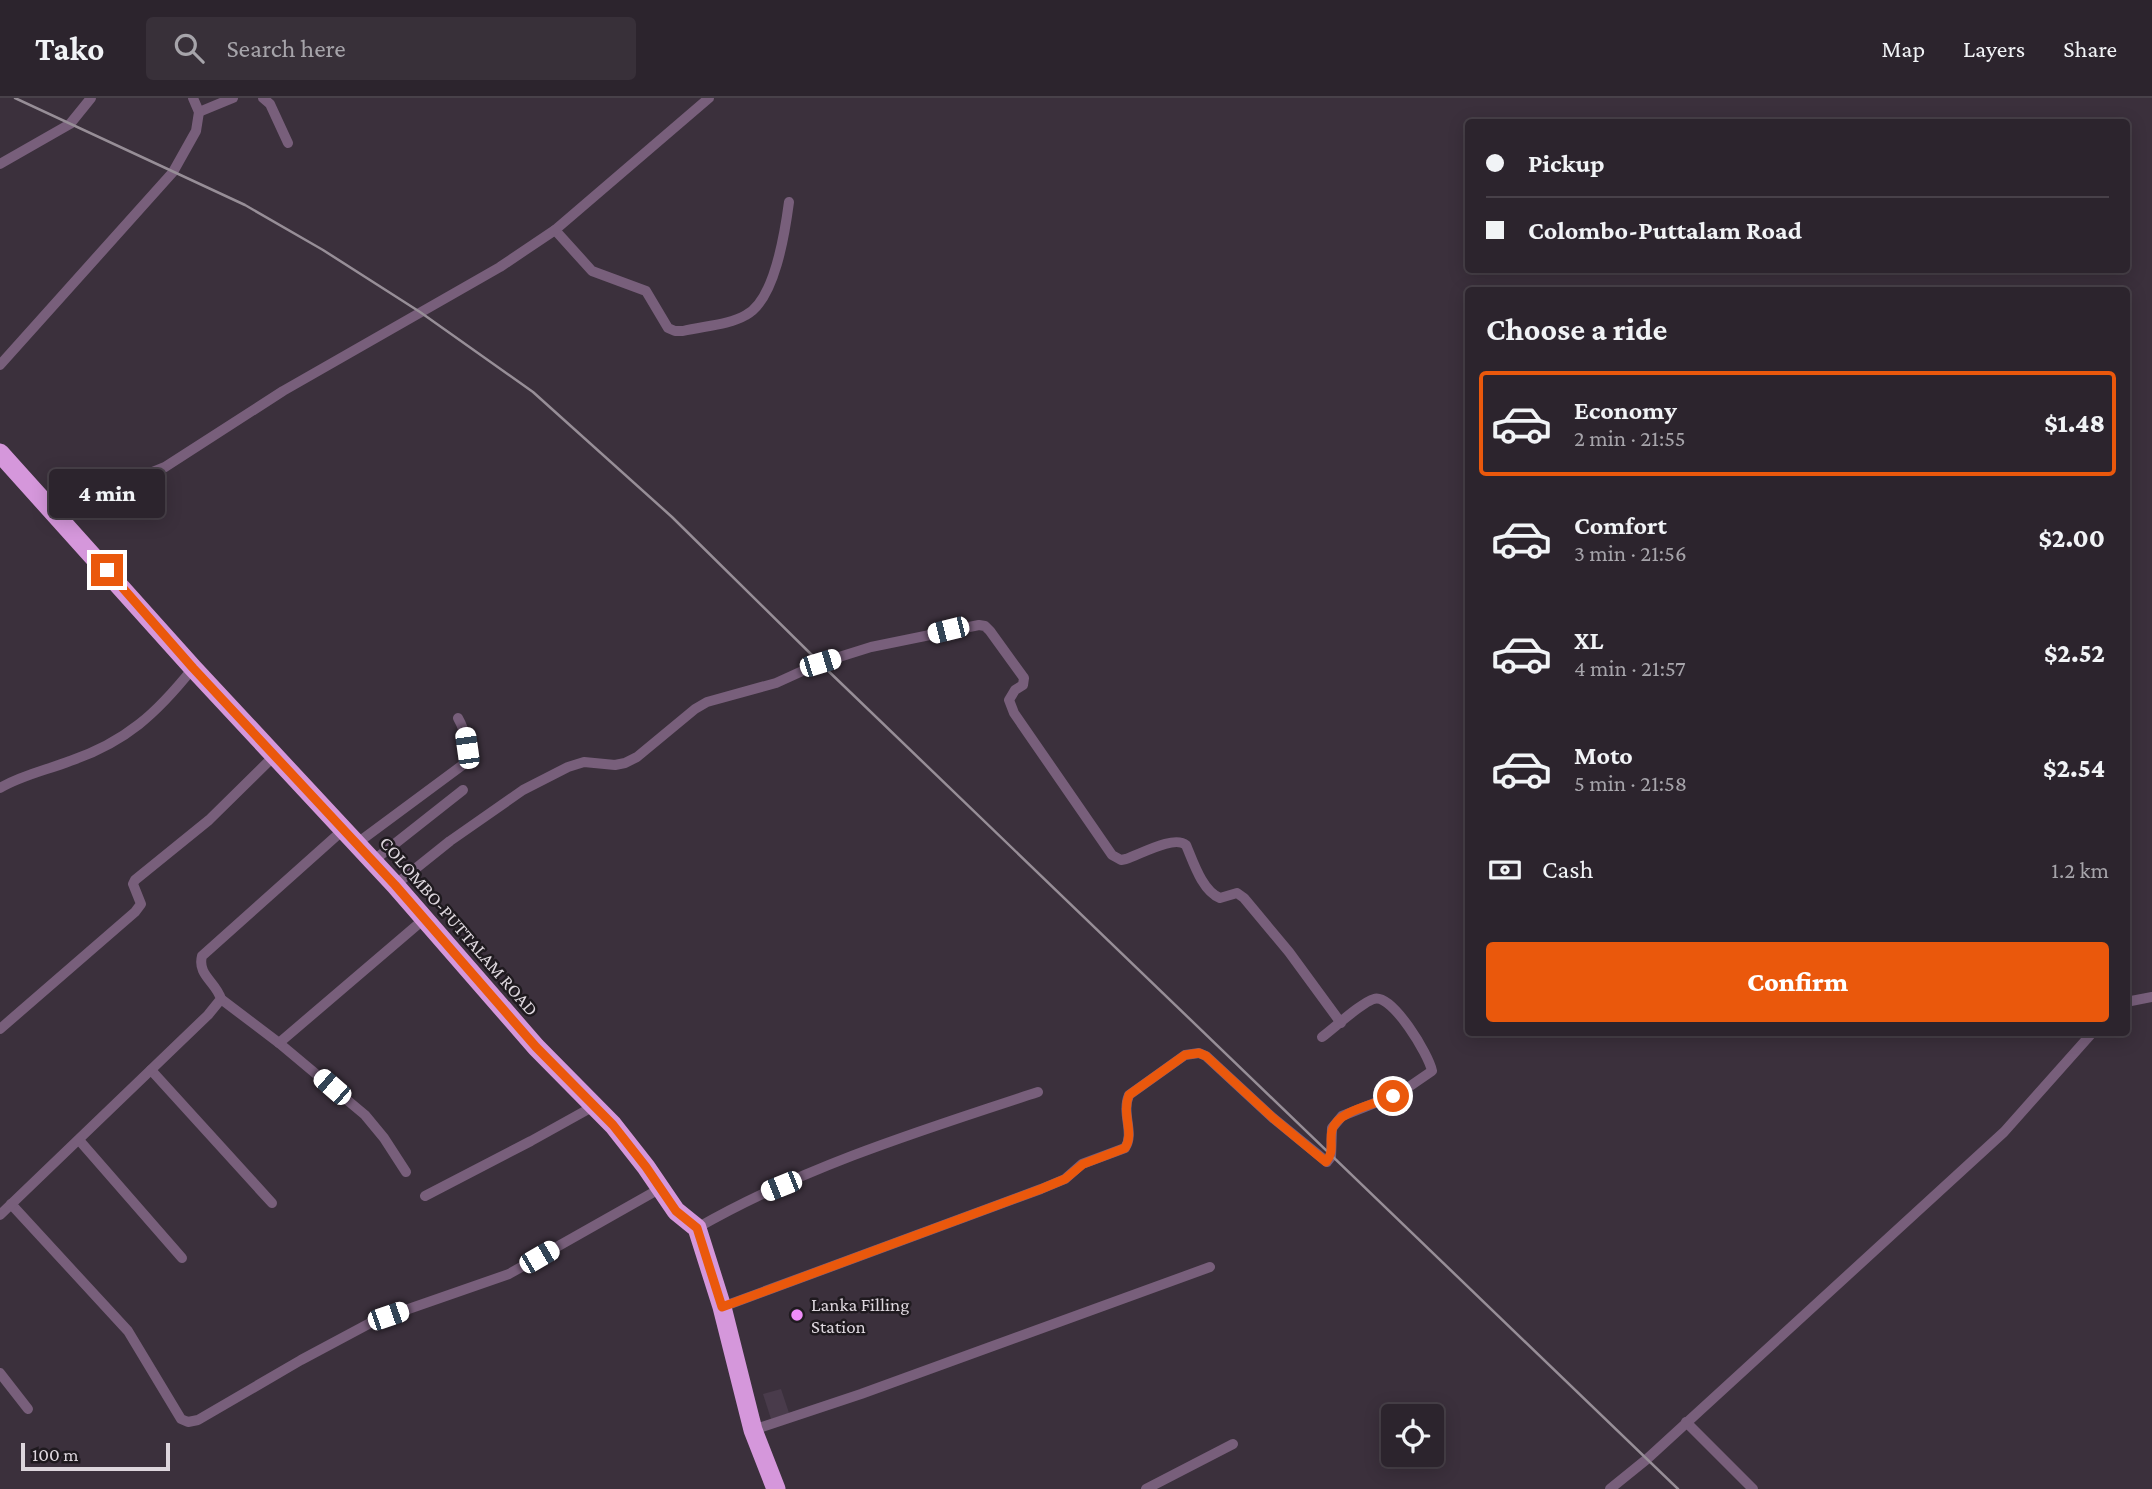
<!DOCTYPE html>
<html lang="en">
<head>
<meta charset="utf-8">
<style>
  body { margin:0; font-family:"Crimson Pro",serif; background:#383039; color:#f1f3f6; height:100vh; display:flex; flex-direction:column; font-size:26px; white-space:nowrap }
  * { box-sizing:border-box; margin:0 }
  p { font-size:23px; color:#a6a4aa }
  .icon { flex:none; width:38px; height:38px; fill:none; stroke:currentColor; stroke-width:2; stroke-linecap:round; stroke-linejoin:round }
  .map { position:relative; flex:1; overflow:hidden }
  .drawer { position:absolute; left:1465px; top:189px; width:665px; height:749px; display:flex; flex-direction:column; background:#2c242d; border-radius:7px; box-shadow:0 4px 18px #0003,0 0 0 2px #484149 }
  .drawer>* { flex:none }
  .hud { position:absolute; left:1465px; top:21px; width:665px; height:154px; border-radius:7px; box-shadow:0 4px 18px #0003,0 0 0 2px #484149; display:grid; align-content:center; height:154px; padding:0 21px; background:#2c242d }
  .controls { position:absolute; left:1381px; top:1306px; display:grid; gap:14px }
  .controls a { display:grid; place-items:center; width:63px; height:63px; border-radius:7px; background:#2c242d; box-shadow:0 4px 18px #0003,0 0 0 2px #484149; font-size:35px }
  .scale { position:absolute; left:21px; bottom:18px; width:149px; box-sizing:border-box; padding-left:7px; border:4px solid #ddd6dd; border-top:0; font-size:19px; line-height:24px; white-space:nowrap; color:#ddd6dd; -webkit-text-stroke:5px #1f1a1f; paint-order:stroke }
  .end { position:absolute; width:32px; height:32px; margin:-16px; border:9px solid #ea580c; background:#fff; box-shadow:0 0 0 4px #fff }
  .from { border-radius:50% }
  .bubble { position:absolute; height:49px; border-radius:7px; background:#2c242d; box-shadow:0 4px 18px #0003,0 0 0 2px #484149; font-size:23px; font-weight:800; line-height:49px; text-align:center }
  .car { position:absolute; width:21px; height:42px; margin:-21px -10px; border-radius:9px; box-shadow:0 0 5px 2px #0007; background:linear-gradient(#fff 24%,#345 0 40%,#fff 0 76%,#345 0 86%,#fff 0) }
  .hud b { display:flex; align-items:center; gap:24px; height:66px; font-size:26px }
  .hud b+b { border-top:2px solid #484149 }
  .hud i { width:18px; height:18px; background:#f1f3f6 }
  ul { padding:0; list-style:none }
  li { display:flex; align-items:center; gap:21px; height:105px; margin:0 14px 10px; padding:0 7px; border:4px solid transparent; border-radius:7px }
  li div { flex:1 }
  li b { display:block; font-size:26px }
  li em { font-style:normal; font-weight:800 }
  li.selected { border-color:#ea580c }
  li>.icon { width:63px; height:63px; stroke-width:1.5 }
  h2 { padding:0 21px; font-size:32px; line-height:84px }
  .pay { display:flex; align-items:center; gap:18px; height:77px; padding:0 21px; font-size:26px }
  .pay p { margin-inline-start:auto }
  .button { display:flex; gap:14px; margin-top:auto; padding:14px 21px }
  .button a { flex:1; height:80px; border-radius:7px; background:#ea580c; color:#fff; font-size:28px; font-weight:800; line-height:80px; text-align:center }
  header { display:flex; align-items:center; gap:42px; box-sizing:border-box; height:98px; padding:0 35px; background:#2c242d; border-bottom:2px solid #484149 }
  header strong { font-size:33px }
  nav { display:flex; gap:38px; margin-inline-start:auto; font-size:24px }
  .search { width:490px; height:63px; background:#383039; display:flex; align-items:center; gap:18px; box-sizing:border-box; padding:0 24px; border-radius:7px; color:#a6a4aa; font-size:26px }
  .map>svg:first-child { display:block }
</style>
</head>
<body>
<header>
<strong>Tako</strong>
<div class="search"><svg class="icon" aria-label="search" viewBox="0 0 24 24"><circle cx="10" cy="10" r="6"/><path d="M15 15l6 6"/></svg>Search here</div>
<nav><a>Map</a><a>Layers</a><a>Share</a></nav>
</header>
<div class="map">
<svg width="2152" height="1391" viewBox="0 0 2152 1391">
  <rect width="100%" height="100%" fill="#3b303c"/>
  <!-- built -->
  <polygon fill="#493b4b" points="781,1291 789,1315 771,1321 763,1296"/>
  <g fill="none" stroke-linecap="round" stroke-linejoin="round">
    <!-- street -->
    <g stroke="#785f7b" stroke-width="10">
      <polyline points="263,0 270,6 288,45"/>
      <polyline points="199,14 233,0"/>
      <polyline points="0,66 70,26 91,0"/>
      <path d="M555 132 592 173 646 193 668 230 675 233H683C703 228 729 227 746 217 775 202 785 134 789 104"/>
      <polyline points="0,267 173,74 196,33 199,14 193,0"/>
      <polyline points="55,414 165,369 283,293 500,169 555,132 709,0"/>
      <path d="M0 690C22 677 47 672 70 663 126 644 157 615 193 570"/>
      <path d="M356 746 464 666C469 651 466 634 458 620"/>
      <polyline points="373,763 463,692"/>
      <path d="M395 787 450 743 523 692 568 669 584 664 615 667 625 665 637 659 695 611 707 604 776 585 820 565 871 549 979 527 985 528 990 533 1024 580 1023 587 1015 592 1009 602 1014 615 1112 757 1121 762 1126 761C1141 756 1174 737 1186 747 1193 763 1202 793 1220 800L1237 795 1244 800 1289 854 1341 925"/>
      <polyline points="221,901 279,945 365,1017 384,1040 406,1074"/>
      <polyline points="2126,904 2152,899"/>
      <polyline points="0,931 135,814 141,806 133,786 135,782 209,722 274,658"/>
      <polyline points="279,945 423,822"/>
      <polyline points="151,972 272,1105"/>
      <polyline points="79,1042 182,1160"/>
      <polyline points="425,1098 531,1043 594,1008"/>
      <polyline points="11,1106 128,1233 181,1321 188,1324 198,1322 301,1262 374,1223 509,1176 661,1090"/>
      <path d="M0 1117 208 917 221 901C216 884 197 877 202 858L343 732"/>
      <path d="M697 1130C803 1069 922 1032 1038 994"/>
      <path d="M722 1209 1041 1091 1065 1081 1082 1066 1125 1050C1135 1035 1121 1016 1129 997L1185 957 1199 955 1206 958 1273 1020 1327 1064 1331 1059 1332 1030 1342 1018 1400 995 1432 973C1429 957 1392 895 1374 901 1362 904 1333 931 1322 939"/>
      <polyline points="0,1275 28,1311"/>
      <polyline points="1686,1324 1753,1391"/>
      <polyline points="753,1332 861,1296 1210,1169"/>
      <polyline points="1146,1391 1233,1346"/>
      <polyline points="1610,1391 1647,1361 2004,1034 2093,934"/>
    </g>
    <!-- highway -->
    <polyline stroke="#d597db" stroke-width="19" points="0,355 193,570 395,787 536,949 613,1027 646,1069 676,1113 697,1130 722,1209 753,1332 776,1391"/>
    <!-- rail -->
    <polyline stroke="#978e97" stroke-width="2.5" points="15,0 245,107 323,152 420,214 533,294 672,419 820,565 1678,1391"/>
  </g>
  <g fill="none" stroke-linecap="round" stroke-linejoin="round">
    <!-- route -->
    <path stroke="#ea580c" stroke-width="9" d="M107 472 193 570 395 787 536 949 613 1027 646 1069 676 1113 697 1130 722 1209 1041 1091 1065 1081 1083 1066 1125 1050C1135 1035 1121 1016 1129 997L1185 957 1199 955 1206 958 1273 1020 1326 1064C1335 1053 1329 1044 1332 1032 1338 1012 1375 1007 1393 998"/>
  </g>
  <!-- markers -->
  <circle fill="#ee8cf8" stroke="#1f1a1f" stroke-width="2.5" cx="797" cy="1217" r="7"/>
  <g text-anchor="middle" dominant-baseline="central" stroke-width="5" stroke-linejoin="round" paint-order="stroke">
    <!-- street labels -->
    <g font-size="19" fill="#ddd6dd" stroke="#1f1a1f">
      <text transform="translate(459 828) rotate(49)">COLOMBO-PUTTALAM ROAD</text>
    </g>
    <!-- poi labels -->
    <g font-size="19" fill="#ddd6dd" stroke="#1f1a1f" text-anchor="start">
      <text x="811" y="1206">Lanka Filling<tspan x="811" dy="22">Station</tspan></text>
    </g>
  </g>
</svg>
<div class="controls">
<a><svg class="icon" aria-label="locate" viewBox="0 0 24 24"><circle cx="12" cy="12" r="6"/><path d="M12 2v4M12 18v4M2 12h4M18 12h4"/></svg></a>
</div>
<div class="scale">100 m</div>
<i class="end from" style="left:1393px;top:998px"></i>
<i class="end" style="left:107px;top:472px"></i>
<div class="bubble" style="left:49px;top:371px;width:116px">4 min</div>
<i class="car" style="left:948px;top:532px;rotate:256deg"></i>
<i class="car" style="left:820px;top:565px;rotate:73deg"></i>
<i class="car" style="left:467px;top:650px;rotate:352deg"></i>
<i class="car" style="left:332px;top:989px;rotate:311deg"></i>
<i class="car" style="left:781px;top:1088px;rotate:248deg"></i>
<i class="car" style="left:539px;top:1159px;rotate:60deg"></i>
<i class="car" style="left:388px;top:1218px;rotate:71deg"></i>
<div class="hud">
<b><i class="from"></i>Pickup</b>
<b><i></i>Colombo-Puttalam Road</b>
</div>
<section class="drawer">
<h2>Choose a ride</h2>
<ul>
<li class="selected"><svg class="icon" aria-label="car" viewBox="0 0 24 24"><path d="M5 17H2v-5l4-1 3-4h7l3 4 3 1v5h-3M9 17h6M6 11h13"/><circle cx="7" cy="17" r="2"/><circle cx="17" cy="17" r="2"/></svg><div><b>Economy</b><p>2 min · 21:55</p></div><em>$1.48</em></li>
<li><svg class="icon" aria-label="car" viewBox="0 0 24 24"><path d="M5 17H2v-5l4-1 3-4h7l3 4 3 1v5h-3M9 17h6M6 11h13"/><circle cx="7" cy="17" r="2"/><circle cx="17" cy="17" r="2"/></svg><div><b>Comfort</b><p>3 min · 21:56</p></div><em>$2.00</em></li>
<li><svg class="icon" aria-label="car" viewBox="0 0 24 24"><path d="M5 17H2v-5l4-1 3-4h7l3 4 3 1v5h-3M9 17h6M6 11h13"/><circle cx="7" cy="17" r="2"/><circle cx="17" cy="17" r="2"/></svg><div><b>XL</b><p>4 min · 21:57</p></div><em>$2.52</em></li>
<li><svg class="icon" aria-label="car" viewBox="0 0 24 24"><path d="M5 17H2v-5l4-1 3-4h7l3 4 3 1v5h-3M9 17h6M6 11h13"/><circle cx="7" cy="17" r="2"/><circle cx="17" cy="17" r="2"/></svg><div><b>Moto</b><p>5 min · 21:58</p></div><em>$2.54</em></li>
</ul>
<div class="pay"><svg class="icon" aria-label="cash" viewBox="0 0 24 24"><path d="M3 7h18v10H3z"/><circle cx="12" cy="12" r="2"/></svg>Cash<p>1.2 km</p></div>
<div class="button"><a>Confirm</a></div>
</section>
</div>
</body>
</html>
